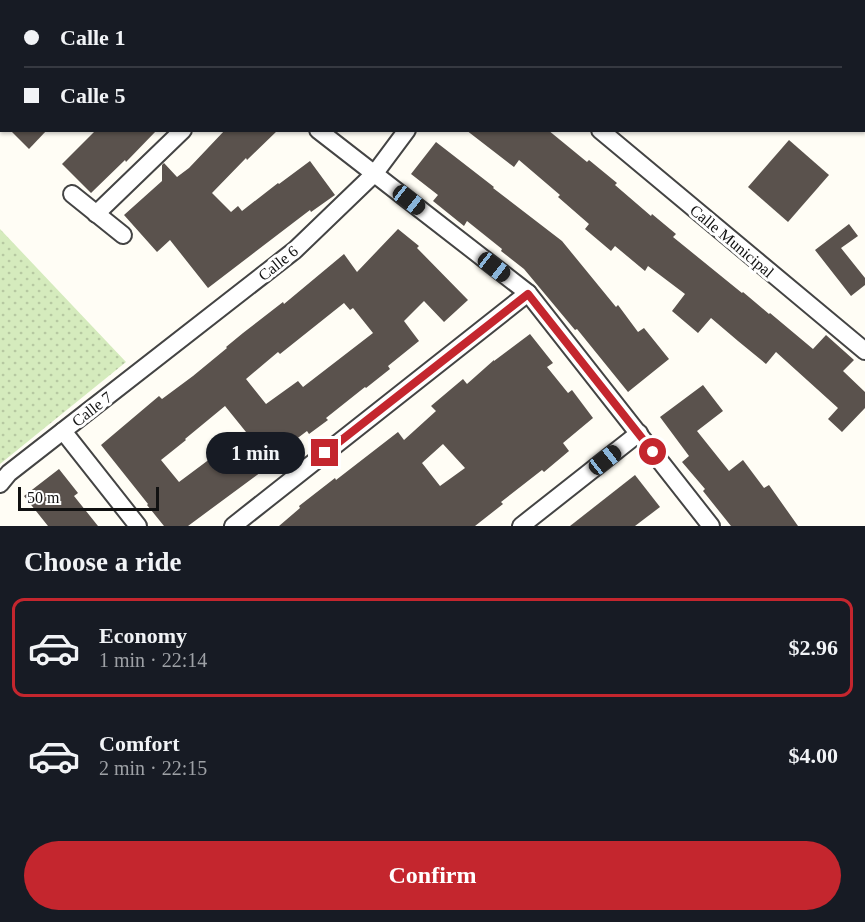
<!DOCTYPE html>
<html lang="en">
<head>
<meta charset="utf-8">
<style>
  body { margin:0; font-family:"Times New Roman",serif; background:#242831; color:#f1f3f6; height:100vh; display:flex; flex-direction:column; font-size:22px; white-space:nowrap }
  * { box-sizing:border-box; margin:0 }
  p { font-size:20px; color:#9ea1a6 }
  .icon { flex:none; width:33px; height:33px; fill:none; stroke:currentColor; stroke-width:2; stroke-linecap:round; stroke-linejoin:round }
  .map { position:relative; height:526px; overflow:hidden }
  .drawer { display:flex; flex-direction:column; background:#171b24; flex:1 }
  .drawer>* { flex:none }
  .guide { position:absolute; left:0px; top:0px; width:866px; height:132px; box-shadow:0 2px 4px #0004; display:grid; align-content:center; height:132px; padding:0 24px; background:#171b24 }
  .scale { position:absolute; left:18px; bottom:15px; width:141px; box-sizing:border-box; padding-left:6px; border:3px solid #111; border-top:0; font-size:16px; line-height:21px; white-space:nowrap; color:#111; -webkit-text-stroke:4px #fff; paint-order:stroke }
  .end { position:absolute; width:27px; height:27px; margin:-14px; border:8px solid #c4262e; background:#fff; box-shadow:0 0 0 3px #fff }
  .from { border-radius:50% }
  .bubble { position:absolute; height:42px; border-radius:21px; background:#171b24; box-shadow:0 2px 4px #0004; font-size:20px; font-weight:700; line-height:42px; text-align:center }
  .car { position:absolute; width:18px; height:36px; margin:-18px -9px; border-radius:8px; box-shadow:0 0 4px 2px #0007; background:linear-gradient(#222 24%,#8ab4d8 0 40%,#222 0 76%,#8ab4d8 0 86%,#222 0) }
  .guide b { display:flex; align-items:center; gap:21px; height:57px; font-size:22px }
  .guide b+b { border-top:2px solid #363941 }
  .guide i { width:15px; height:15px; background:#f1f3f6 }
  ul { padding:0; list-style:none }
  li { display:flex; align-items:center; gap:18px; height:99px; margin:0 12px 9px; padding:0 12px; border:3px solid transparent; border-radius:12px }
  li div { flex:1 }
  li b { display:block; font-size:22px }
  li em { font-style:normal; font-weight:700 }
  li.active { border-color:#c4262e }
  li>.icon { width:54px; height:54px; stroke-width:1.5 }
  h2 { padding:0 24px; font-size:27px; line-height:72px }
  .action { display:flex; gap:12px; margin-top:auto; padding:12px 24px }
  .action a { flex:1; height:69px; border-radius:36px; background:#c4262e; color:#fff; font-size:24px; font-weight:700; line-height:69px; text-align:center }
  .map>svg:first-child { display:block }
</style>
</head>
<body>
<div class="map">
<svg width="865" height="526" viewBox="0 0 865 526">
  <defs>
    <pattern id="park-dots" width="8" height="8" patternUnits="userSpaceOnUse" patternTransform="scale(1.5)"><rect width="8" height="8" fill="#d5ebbd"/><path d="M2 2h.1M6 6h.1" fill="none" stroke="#b6c8a1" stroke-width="1.8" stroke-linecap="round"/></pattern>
  </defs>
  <rect width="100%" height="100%" fill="#fffdf5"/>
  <!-- park -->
  <polygon fill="url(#park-dots)" points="0,229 126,362 0,464"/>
  <!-- building -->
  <g fill="#5a524d" fill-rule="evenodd">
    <polygon points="10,130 47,130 29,149"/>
    <polygon points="96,130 157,130 126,162 125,160 91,193 62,164"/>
    <polygon points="225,130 278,130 247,160 246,158 212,193 231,212 238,206 242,211 278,183 279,184 310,161 335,195 311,212 310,210 208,288 170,240 157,252 124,215 162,181 162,165 164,163 177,177 189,168"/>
    <polygon points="466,130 548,130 587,162 589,160 617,183 615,185 651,216 652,214 676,234 673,237 742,293 743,292 769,314 770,313 813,349 826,335 854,360 843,371 865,392 865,408 842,432 828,419 838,408 776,352 766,364 738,341 711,318 698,333 672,311 685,294 648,266 645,271 615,246 611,251 585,229 589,224 558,197 560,195 519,160 514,167"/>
    <polygon points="789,140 829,175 788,222 748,187"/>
    <polygon points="436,142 494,187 493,188 562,241 616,307 618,305 638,332 644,328 669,359 628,392 577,329 575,330 524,269 501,251 502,249 467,221 464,226 433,201 438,195 411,174"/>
    <polygon points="849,224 858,236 841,248 865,278 865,285 851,296 815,250"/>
    <path d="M398 229 419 246 417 248 468 300 444 322 424 301 404 321 419 341 388 366 390 369 366 388 365 387 326 418 328 420 309 434 307 431 262 465 265 469 188 526H164L147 505 148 504 101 445 159 396 162 399 193 376 227 348 226 347 243 333 283 302 284 304 344 254 357 272ZM344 303 350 310 353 308 373 333 303 387 298 381 266 404 246 379 278 352 280 354ZM225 406 246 432 179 482 161 460 186 440 185 439Z"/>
    <path d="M530 334 553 363 547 367 568 393 572 390 593 418 563 443 569 451 544 472 542 470 501 502 503 504 475 526H279L300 508 299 506 335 478 336 480 398 432 404 440 436 411 431 406 463 379 467 384 494 360V361ZM443 444 465 468 440 486 422 463Z"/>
    <polygon points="703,385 723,411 697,431 729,471 743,460 764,488 769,485 798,526 731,526 703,491 705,489 682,462 689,456 660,417"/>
    <polygon points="59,469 78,493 74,496 98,526 48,526 24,496"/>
    <polygon points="635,475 660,507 635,526 570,526"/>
  </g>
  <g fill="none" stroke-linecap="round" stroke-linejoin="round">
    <!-- minor casing -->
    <g stroke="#444" stroke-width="20">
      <g id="minor">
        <polyline points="147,0 149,2"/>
        <polyline points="440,0 442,2"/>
        <polyline points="83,2 85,0"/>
        <polyline points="545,2 546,0"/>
        <polyline points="0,83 2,81"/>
        <polyline points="318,130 528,293 711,526"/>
        <polyline points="600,130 865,351"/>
        <polyline points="72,194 123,235"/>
        <polyline points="96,214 183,130"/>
        <polyline points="63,431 138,526"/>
        <polyline points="0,484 9,473 295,250 375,173 407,130"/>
        <polyline points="233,526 528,293"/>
        <polyline points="521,526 639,433"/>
      </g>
    </g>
    <!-- minor -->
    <use href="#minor" stroke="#fff" stroke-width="16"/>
  </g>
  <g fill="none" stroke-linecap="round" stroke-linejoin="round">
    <!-- route -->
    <polyline stroke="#c4262e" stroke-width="8" points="325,453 528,294 653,452"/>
  </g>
  <g text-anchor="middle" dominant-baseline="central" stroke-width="6" stroke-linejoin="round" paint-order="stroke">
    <!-- street labels -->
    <g font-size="16" fill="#111" stroke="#fff">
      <text transform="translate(732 241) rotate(40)">Calle Municipal</text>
      <text transform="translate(278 263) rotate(-39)">Calle 6</text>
      <text transform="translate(92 409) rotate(-38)">Calle 7</text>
    </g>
  </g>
</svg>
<div class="scale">50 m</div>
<i class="end from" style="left:653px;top:452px"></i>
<i class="end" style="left:325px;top:453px"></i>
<div class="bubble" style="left:206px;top:432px;width:99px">1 min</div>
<i class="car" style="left:409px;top:200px;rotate:128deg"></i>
<i class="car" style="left:494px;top:267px;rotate:128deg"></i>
<i class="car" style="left:605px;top:460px;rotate:52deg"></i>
<div class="guide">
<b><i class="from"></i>Calle 1</b>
<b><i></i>Calle 5</b>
</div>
</div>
<section class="drawer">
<h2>Choose a ride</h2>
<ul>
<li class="active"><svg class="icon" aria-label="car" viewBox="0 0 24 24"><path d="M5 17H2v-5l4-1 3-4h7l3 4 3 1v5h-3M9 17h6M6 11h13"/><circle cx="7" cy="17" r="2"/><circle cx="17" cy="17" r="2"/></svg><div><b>Economy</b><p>1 min · 22:14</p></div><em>$2.96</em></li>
<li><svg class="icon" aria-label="car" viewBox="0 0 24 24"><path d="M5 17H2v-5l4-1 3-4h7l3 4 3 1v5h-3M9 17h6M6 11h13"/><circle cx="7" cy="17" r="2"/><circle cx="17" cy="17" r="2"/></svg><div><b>Comfort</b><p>2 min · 22:15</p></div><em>$4.00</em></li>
</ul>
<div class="action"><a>Confirm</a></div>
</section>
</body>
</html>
